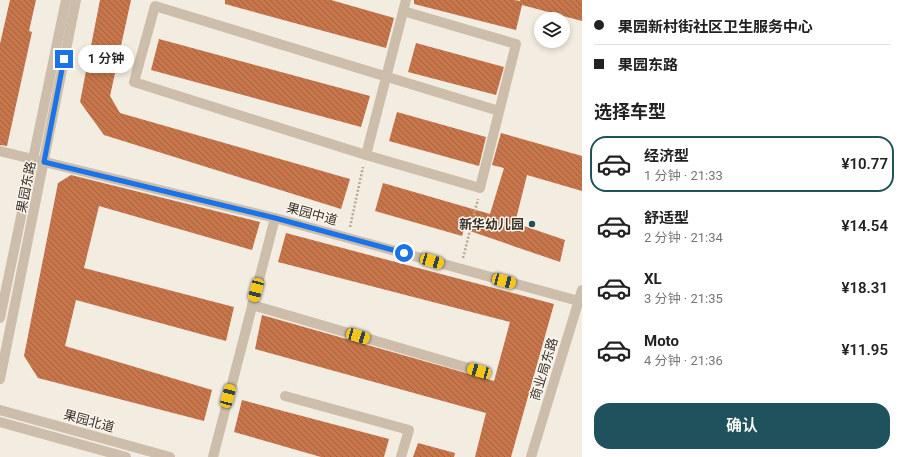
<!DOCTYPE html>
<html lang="zh">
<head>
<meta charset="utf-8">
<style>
  body { margin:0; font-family:Roboto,"Noto Sans SC",sans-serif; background:#f2f2f2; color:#222; height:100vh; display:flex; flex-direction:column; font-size:15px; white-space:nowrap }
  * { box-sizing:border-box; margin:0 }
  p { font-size:13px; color:#767676 }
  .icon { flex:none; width:22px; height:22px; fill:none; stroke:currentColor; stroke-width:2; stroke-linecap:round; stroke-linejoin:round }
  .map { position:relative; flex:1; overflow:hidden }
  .details { display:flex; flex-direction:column; background:#fff; width:320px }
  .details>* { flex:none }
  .guide { display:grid; align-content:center; height:88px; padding:0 12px; background:#fff }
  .tools { position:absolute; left:534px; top:12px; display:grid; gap:8px }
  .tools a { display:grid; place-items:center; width:36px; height:36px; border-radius:50%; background:#fff; box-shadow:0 2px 6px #0003; font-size:20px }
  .end { position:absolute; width:18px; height:18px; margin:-9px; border:5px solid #1a73e8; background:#fff; box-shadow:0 0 0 2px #fff }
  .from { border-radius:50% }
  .bubble { position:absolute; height:28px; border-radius:14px; background:#fff; box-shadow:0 2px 6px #0003; font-size:13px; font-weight:600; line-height:28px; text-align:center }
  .car { position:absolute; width:12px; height:24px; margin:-12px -6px; border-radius:5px; box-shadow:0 0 3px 1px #0007; background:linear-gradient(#f5c518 24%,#345 0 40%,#f5c518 0 76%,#345 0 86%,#f5c518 0) }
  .guide b { display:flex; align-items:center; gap:14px; height:38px; font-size:15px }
  .guide b+b { border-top:1px solid #e0e0e0 }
  .guide i { width:10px; height:10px; background:#222 }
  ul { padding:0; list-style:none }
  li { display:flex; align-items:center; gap:12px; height:56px; margin:0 8px 6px; padding:0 4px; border:2px solid transparent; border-radius:16px }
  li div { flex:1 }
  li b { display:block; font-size:15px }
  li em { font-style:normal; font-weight:600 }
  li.active { border-color:#1f525c }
  li>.icon { width:36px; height:36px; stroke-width:1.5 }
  h2 { padding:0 12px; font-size:18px; line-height:48px }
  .cta { display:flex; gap:8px; margin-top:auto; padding:8px 12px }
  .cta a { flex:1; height:46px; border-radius:16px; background:#1f525c; color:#fff; font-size:16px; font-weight:600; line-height:46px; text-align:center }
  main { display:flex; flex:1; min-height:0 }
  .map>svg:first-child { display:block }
</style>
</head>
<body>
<main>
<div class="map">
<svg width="582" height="457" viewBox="0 0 582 457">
  <defs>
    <pattern id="building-back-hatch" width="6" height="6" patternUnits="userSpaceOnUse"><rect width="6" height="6" fill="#c7764b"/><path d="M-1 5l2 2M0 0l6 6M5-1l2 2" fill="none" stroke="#a3613f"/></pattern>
  </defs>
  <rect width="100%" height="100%" fill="#f3ece0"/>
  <!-- building -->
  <g fill="url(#building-back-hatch)">
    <polygon points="10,0 36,0 29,31 32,32 7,146 0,145 0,44"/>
    <polygon points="100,0 131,0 110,96 120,113 350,179 341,209 104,135 80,102"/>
    <polygon points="225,0 331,0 394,18 386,48 225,4"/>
    <polygon points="414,0 514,0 520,1 520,0 582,0 582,21 522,5 516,30 414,4"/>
    <polygon points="159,39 370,96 361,127 151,70"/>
    <polygon points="416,43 504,67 496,95 408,72"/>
    <polygon points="397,112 486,137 479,166 389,141"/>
    <polygon points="501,133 582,156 582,191 527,175 515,223 565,240 560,262 464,229 462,236 375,211 383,183 490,214 504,168 492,165"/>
    <polygon points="71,175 260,222 252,250 99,206 84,268 234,307 226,341 76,300 65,346 212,390 204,421 38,378 24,356 58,183"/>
    <polygon points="286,233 554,304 511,457 475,457 486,413 255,349 262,315 494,381 510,322 278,262"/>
    <polygon points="242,400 389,439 384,457 321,457 234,432"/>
    <polygon points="418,443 455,453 454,457 413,457"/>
  </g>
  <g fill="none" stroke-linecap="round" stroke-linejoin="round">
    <!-- path -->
    <g stroke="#b8a895" stroke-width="2.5" stroke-dasharray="2 2" stroke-linecap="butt">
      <polyline points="350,227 363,167"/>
      <polyline points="463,258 478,199"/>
    </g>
    <!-- minor -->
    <g stroke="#ccbeab" stroke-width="10">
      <polyline points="403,11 516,44 480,188 366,155 134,82 155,6 499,111"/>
      <polyline points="0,151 275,218 582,302"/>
      <polyline points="366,155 406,0"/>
      <polyline points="252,305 479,371"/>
      <polyline points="0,318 66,0"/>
      <polyline points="0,379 76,0"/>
      <polyline points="285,396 409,430 401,457"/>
      <polyline points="0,410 170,457"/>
      <polyline points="0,422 126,457"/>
      <polyline points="213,457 275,218"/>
      <polyline points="531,457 582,290"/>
    </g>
  </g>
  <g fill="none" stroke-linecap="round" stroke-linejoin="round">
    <!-- route -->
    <polyline stroke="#1a73e8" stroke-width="5" points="64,59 44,162 275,218 404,253"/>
  </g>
  <!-- markers -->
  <circle fill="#1f525c" stroke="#fbf6ed" stroke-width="1.5" cx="532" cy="224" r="4"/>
  <g text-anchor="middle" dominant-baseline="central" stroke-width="3" stroke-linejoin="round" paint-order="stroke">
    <!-- street labels -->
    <g font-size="13" fill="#3a312b" stroke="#fbf6ed">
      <text transform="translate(26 187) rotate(-79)">果园东路</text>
      <text transform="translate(312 214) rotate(15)">果园中道</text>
      <text transform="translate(544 369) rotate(-73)">商业局东路</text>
      <text transform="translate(89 421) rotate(15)">果园北道</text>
    </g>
    <!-- poi labels -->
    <g font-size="13" font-weight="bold" fill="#3a312b" stroke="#fbf6ed" text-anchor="end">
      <text x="524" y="224">新华幼儿园</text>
    </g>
  </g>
</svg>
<div class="tools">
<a><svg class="icon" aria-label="layers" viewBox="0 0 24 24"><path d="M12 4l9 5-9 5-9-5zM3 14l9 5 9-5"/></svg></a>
</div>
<i class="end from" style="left:404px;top:253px"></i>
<i class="end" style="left:64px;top:59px"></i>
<div class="bubble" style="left:78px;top:45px;width:56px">1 分钟</div>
<i class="car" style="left:432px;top:261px;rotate:106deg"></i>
<i class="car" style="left:504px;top:281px;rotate:105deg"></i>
<i class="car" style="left:256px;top:290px;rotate:195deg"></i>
<i class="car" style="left:358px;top:336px;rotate:106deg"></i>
<i class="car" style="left:479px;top:371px;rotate:286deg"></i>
<i class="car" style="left:228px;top:396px;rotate:15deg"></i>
</div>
<section class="details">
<div class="guide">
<b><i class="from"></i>果园新村街社区卫生服务中心</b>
<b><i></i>果园东路</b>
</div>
<h2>选择车型</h2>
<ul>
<li class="active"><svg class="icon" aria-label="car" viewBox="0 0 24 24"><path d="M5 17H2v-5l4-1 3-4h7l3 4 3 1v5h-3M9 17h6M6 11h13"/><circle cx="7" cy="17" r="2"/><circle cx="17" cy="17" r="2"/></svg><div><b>经济型</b><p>1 分钟 · 21:33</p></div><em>¥10.77</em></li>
<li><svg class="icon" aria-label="car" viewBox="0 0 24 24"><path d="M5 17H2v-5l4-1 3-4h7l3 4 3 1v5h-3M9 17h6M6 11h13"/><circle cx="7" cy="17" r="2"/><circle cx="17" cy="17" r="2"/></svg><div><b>舒适型</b><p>2 分钟 · 21:34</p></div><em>¥14.54</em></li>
<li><svg class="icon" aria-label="car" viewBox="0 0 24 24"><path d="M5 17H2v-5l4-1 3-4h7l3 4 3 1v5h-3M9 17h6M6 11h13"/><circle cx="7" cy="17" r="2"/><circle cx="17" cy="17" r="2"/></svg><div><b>XL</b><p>3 分钟 · 21:35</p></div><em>¥18.31</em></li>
<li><svg class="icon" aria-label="car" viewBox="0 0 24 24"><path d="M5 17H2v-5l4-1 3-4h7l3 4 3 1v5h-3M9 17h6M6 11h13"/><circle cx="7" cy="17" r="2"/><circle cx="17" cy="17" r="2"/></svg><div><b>Moto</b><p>4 分钟 · 21:36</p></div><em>¥11.95</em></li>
</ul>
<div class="cta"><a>确认</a></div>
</section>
</main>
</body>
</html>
